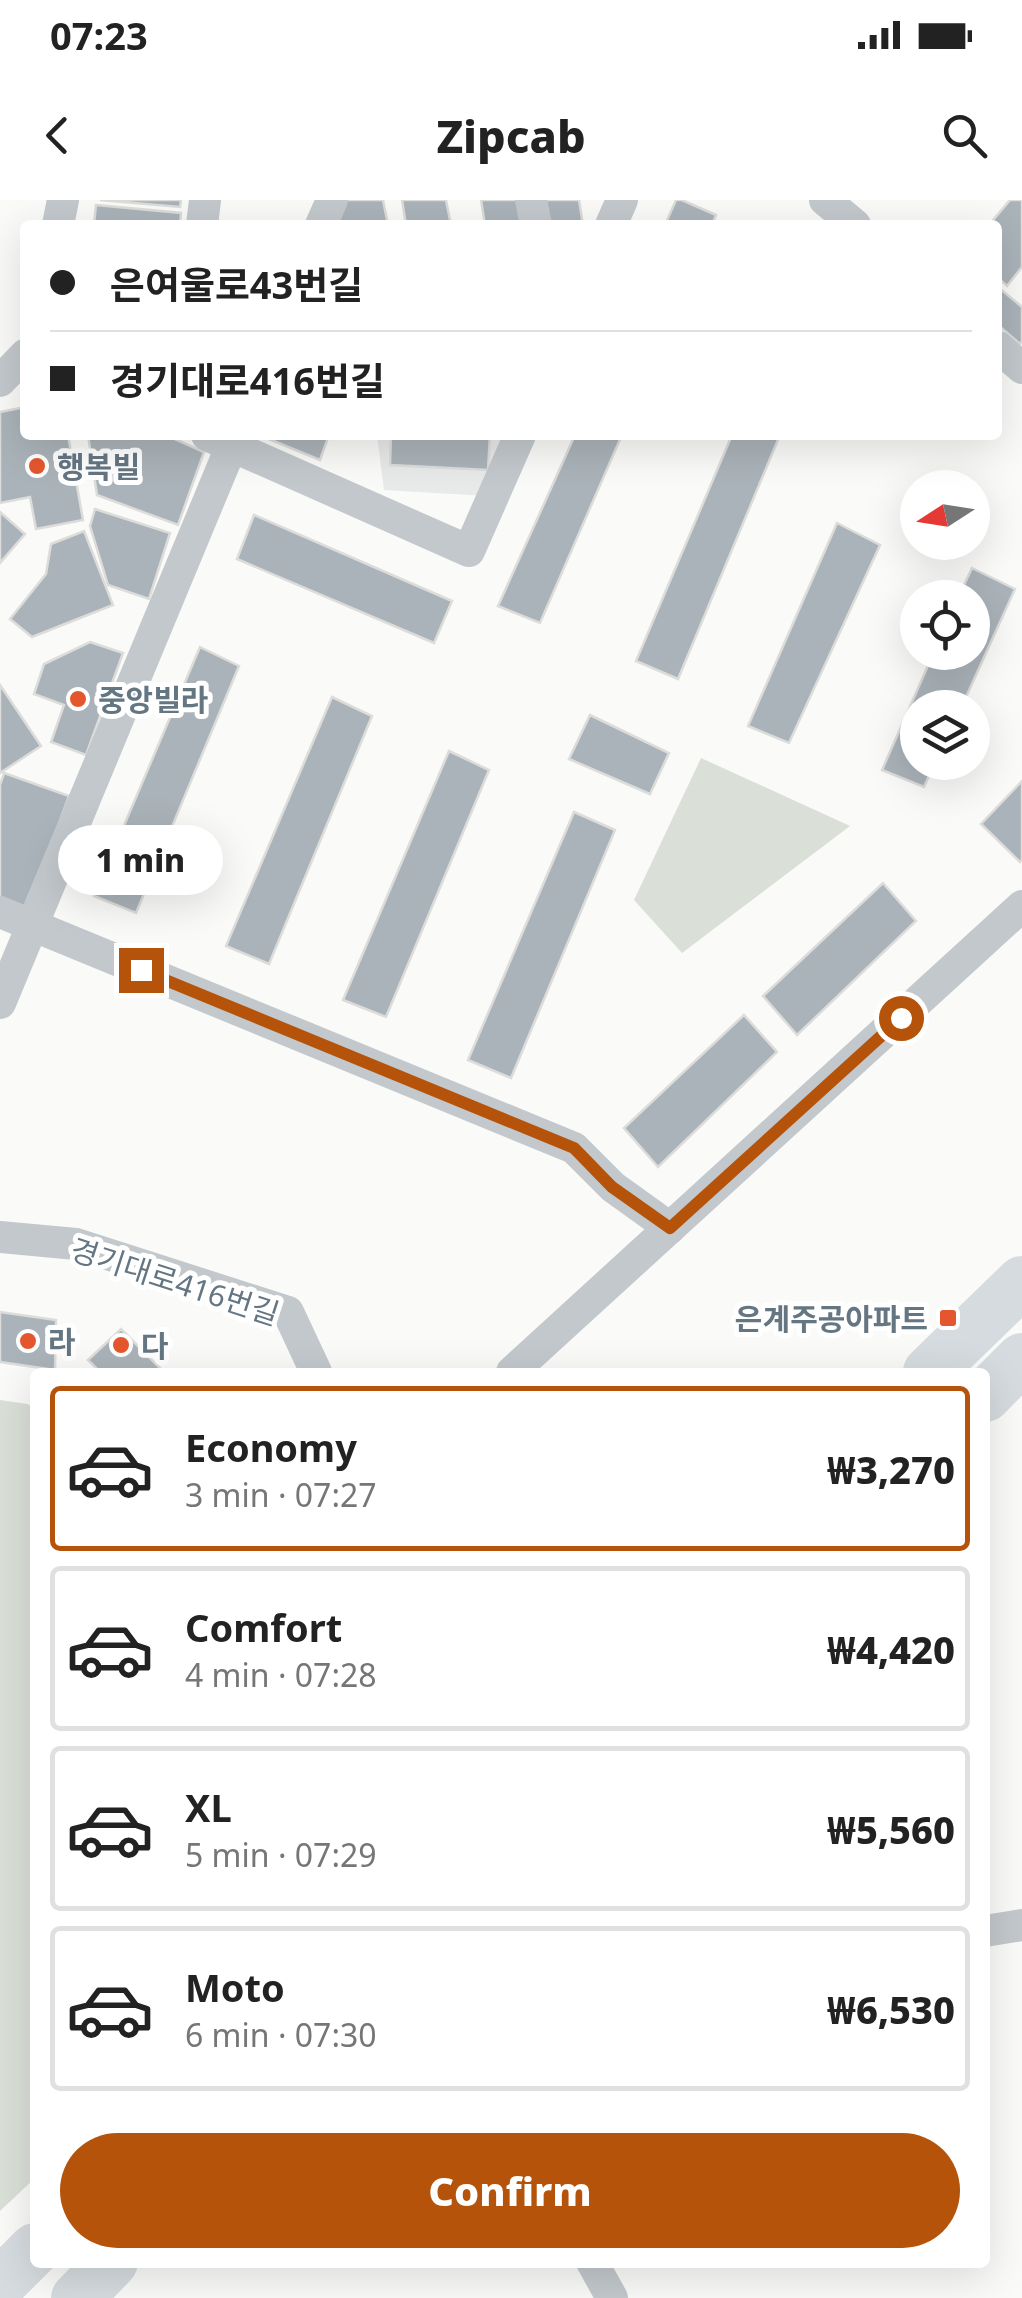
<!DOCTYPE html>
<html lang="en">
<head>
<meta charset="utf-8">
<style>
  body { margin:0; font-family:"Noto Sans","Noto Sans KR",sans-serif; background:#f2f2f2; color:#222; height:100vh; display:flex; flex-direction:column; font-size:38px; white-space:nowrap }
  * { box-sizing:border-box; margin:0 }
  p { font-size:32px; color:#767676 }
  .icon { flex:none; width:55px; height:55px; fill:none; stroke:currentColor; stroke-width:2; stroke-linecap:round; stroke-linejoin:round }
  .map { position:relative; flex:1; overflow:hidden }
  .panel { position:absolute; left:30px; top:1168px; width:960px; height:900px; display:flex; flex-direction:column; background:#fff; border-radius:10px; box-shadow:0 10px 40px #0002 }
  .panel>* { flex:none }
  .banner { position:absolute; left:20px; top:20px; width:982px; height:220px; border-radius:10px; box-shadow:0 10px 40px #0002; display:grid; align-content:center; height:220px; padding:0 30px; background:#fff }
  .needle { width:65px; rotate:258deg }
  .tools { position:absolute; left:900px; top:270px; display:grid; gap:20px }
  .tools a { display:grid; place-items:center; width:90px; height:90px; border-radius:50%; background:#fff; box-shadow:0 10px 40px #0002; font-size:50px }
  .end { position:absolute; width:45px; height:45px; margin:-22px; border:12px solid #b45309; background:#fff; box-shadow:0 0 0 5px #fff }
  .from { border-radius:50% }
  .bubble { position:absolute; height:70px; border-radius:35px; background:#fff; box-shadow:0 10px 40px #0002; font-size:32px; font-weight:800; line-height:70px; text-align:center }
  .banner b { display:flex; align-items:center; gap:35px; height:95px; font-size:38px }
  .banner b+b { border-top:2px solid #e0e0e0 }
  .banner i { width:25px; height:25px; background:#222 }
  ul { padding:18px 0 0; list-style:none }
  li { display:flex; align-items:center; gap:30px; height:165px; margin:0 20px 15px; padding:0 10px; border:5px solid #e0e0e0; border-radius:10px }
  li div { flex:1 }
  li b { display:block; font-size:38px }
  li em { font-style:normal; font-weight:800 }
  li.current { border-color:#b45309 }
  li>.icon { width:90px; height:90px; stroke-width:1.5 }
  .button { display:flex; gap:20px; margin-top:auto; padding:20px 30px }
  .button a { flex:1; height:115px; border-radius:60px; background:#b45309; color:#fff; font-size:40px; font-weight:800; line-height:115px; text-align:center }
  .status { display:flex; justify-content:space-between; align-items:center; height:70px; padding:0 50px; background:#fff; direction:ltr }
  .status svg { height:28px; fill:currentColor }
  header { display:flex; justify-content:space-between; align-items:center; height:130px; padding:0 30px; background:#fff; font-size:45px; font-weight:800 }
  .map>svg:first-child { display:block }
</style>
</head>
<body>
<div class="status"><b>07:23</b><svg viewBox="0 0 49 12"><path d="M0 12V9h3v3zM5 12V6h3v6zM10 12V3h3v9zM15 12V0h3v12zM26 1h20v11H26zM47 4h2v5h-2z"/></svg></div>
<header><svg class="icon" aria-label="back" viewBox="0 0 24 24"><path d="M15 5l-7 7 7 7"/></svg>Zipcab<svg class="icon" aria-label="search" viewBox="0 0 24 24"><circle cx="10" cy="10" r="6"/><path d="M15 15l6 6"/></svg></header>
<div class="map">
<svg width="1022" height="2098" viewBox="0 0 1022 2098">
  <rect width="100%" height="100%" fill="#fafaf8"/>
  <!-- built -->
  <polygon fill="#e8e9e9" points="377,235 512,235 487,296 384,290"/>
  <!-- green -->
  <g fill="#dadfd7">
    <polygon points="701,558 850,626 682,753 634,700"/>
    <polygon points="0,1200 27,1204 35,1207 35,1978 0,2011"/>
  </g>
  <!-- building -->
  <g fill="#aab3b9" stroke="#dcdcda" stroke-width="2.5">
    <polygon points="100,0 181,0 180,7"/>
    <polygon points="336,0 383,0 388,25 340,25"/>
    <polygon points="402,0 446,0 451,25 406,25"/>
    <polygon points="481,0 527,0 532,25 485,25"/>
    <polygon points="534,0 579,0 583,25 538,25"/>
    <polygon points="676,0 682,0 716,15 712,25 665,25"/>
    <polygon points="1010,0 1022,0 1022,67 1007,86 998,78 998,25 989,25"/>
    <polygon points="96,5 181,13 180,25 94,25"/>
    <polygon points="998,87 1022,107 1022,141 1020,144 998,125"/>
    <polygon points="25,207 25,235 68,235 83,320 36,329 30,297 0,303 0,212"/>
    <polygon points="88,235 166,235 204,252 178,325 97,295"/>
    <polygon points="263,235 329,235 320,260 264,237"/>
    <polygon points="391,235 490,235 488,270 390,265"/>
    <polygon points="575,235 616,235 621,237 540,423 498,406"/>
    <polygon points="732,235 780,235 678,479 636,461"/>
    <polygon points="95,309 170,333 149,399 108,385 90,326"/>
    <polygon points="0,312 25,334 0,363"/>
    <polygon points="254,315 452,401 434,443 237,359"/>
    <polygon points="837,323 880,345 789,543 748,526"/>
    <polygon points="84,331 113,405 32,437 10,419 46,374 51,344"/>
    <polygon points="972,368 1015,389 961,508 918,508 918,562 935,562 924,587 882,570 934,452 972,452 972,398 958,398"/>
    <polygon points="90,442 123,453 86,555 51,542 64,505 34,494 44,464"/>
    <polygon points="200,447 239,466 136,713 94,696"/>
    <polygon points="0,485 41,546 0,573"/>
    <polygon points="332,497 372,516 269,764 226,746"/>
    <polygon points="590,515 669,553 650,594 569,559"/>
    <polygon points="449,551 489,570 386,817 343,800"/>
    <polygon points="4,573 69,596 27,712 0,703 0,585"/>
    <polygon points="1022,581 1022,660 1020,662 981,624"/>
    <polygon points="574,612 615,630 511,878 468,860"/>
    <polygon points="883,683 916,721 797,835 763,796"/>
    <polygon points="744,815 777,852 658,967 624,928"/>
    <polygon points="0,1112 56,1120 55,1170 0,1162"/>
    <polygon points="121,1129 164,1172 100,1172 88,1160"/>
  </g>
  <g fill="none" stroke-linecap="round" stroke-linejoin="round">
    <!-- minor -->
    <g stroke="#c3c8cc" stroke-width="32">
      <polyline points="531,0 536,25"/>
      <polyline points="825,0 855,25"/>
      <polyline points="58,25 63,0"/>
      <polyline points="202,25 205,0"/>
      <polyline points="321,25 332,0"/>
      <polyline points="611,25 622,0"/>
      <polyline points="998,147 1022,168"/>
      <polyline points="0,181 25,155"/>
      <polyline points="207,235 469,351 520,235"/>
      <polyline points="0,712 574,948 613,987 670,1028"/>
      <polyline points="0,803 236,235"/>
      <polyline points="0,1037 76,1044 288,1112 316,1172"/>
      <polyline points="512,1172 1022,706"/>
      <polyline points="985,1731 1022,1725"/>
      <polyline points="592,2062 612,2098"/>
    </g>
    <!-- primary -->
    <g stroke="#d6dbdf" stroke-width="52">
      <polyline points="929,1172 1022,1082"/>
      <polyline points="985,1196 1022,1159"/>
      <polyline points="0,2084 35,2049"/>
      <polyline points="77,2098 112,2062"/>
    </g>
  </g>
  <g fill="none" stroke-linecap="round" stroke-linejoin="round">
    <!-- route -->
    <polyline stroke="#b45309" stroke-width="12" points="141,770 574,948 612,987 670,1028 901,818"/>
  </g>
  <!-- markers -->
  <g fill="#e4572e" stroke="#fff" stroke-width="4">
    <circle cx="37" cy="266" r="10"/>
    <circle cx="78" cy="499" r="10"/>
    <rect x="938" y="1108" width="20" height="20" rx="5"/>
    <circle cx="28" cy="1141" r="10"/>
    <circle cx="121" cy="1145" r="10"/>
  </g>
  <g text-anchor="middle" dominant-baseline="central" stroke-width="10" stroke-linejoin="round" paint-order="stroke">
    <!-- poi labels -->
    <g font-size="30" font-weight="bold" fill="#657683" stroke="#fff" text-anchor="start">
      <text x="57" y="266">행복빌</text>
      <text x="98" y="499">중앙빌라</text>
      <text x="928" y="1118" text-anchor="end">은계주공아파트</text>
      <text x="48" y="1141">라</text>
      <text x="141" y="1145">다</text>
    </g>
    <!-- street labels -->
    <g font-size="30" fill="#657683" stroke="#fff">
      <text transform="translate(175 1081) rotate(18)">경기대로416번길</text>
    </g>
  </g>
</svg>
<div class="tools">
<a><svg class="needle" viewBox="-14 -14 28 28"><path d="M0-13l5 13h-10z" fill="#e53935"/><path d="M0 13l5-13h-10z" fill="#767676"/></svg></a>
<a><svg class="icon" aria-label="locate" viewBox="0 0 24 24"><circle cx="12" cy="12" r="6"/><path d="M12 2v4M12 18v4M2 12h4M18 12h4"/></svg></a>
<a><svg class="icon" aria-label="layers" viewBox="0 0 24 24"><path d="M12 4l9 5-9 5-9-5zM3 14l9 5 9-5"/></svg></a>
</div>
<i class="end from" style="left:901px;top:818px"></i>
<i class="end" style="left:141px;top:770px"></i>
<div class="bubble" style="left:58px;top:625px;width:165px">1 min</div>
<div class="banner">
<b><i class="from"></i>은여울로43번길</b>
<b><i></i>경기대로416번길</b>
</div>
<section class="panel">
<ul>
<li class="current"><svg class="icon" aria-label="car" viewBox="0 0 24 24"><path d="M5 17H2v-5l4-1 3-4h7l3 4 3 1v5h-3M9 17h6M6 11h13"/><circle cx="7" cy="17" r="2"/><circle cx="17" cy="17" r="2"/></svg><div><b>Economy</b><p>3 min · 07:27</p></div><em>₩3,270</em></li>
<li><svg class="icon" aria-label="car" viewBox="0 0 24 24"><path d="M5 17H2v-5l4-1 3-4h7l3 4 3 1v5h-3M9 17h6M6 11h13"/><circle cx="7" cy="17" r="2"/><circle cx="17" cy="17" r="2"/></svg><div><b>Comfort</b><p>4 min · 07:28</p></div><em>₩4,420</em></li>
<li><svg class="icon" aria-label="car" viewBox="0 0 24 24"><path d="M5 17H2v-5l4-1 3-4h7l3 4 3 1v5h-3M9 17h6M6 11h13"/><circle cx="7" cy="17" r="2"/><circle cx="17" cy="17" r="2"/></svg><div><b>XL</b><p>5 min · 07:29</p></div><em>₩5,560</em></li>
<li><svg class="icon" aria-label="car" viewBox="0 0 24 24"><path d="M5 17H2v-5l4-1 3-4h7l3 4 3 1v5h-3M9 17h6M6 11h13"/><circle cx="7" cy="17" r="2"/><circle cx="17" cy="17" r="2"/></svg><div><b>Moto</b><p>6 min · 07:30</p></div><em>₩6,530</em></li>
</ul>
<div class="button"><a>Confirm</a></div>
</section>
</div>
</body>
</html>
